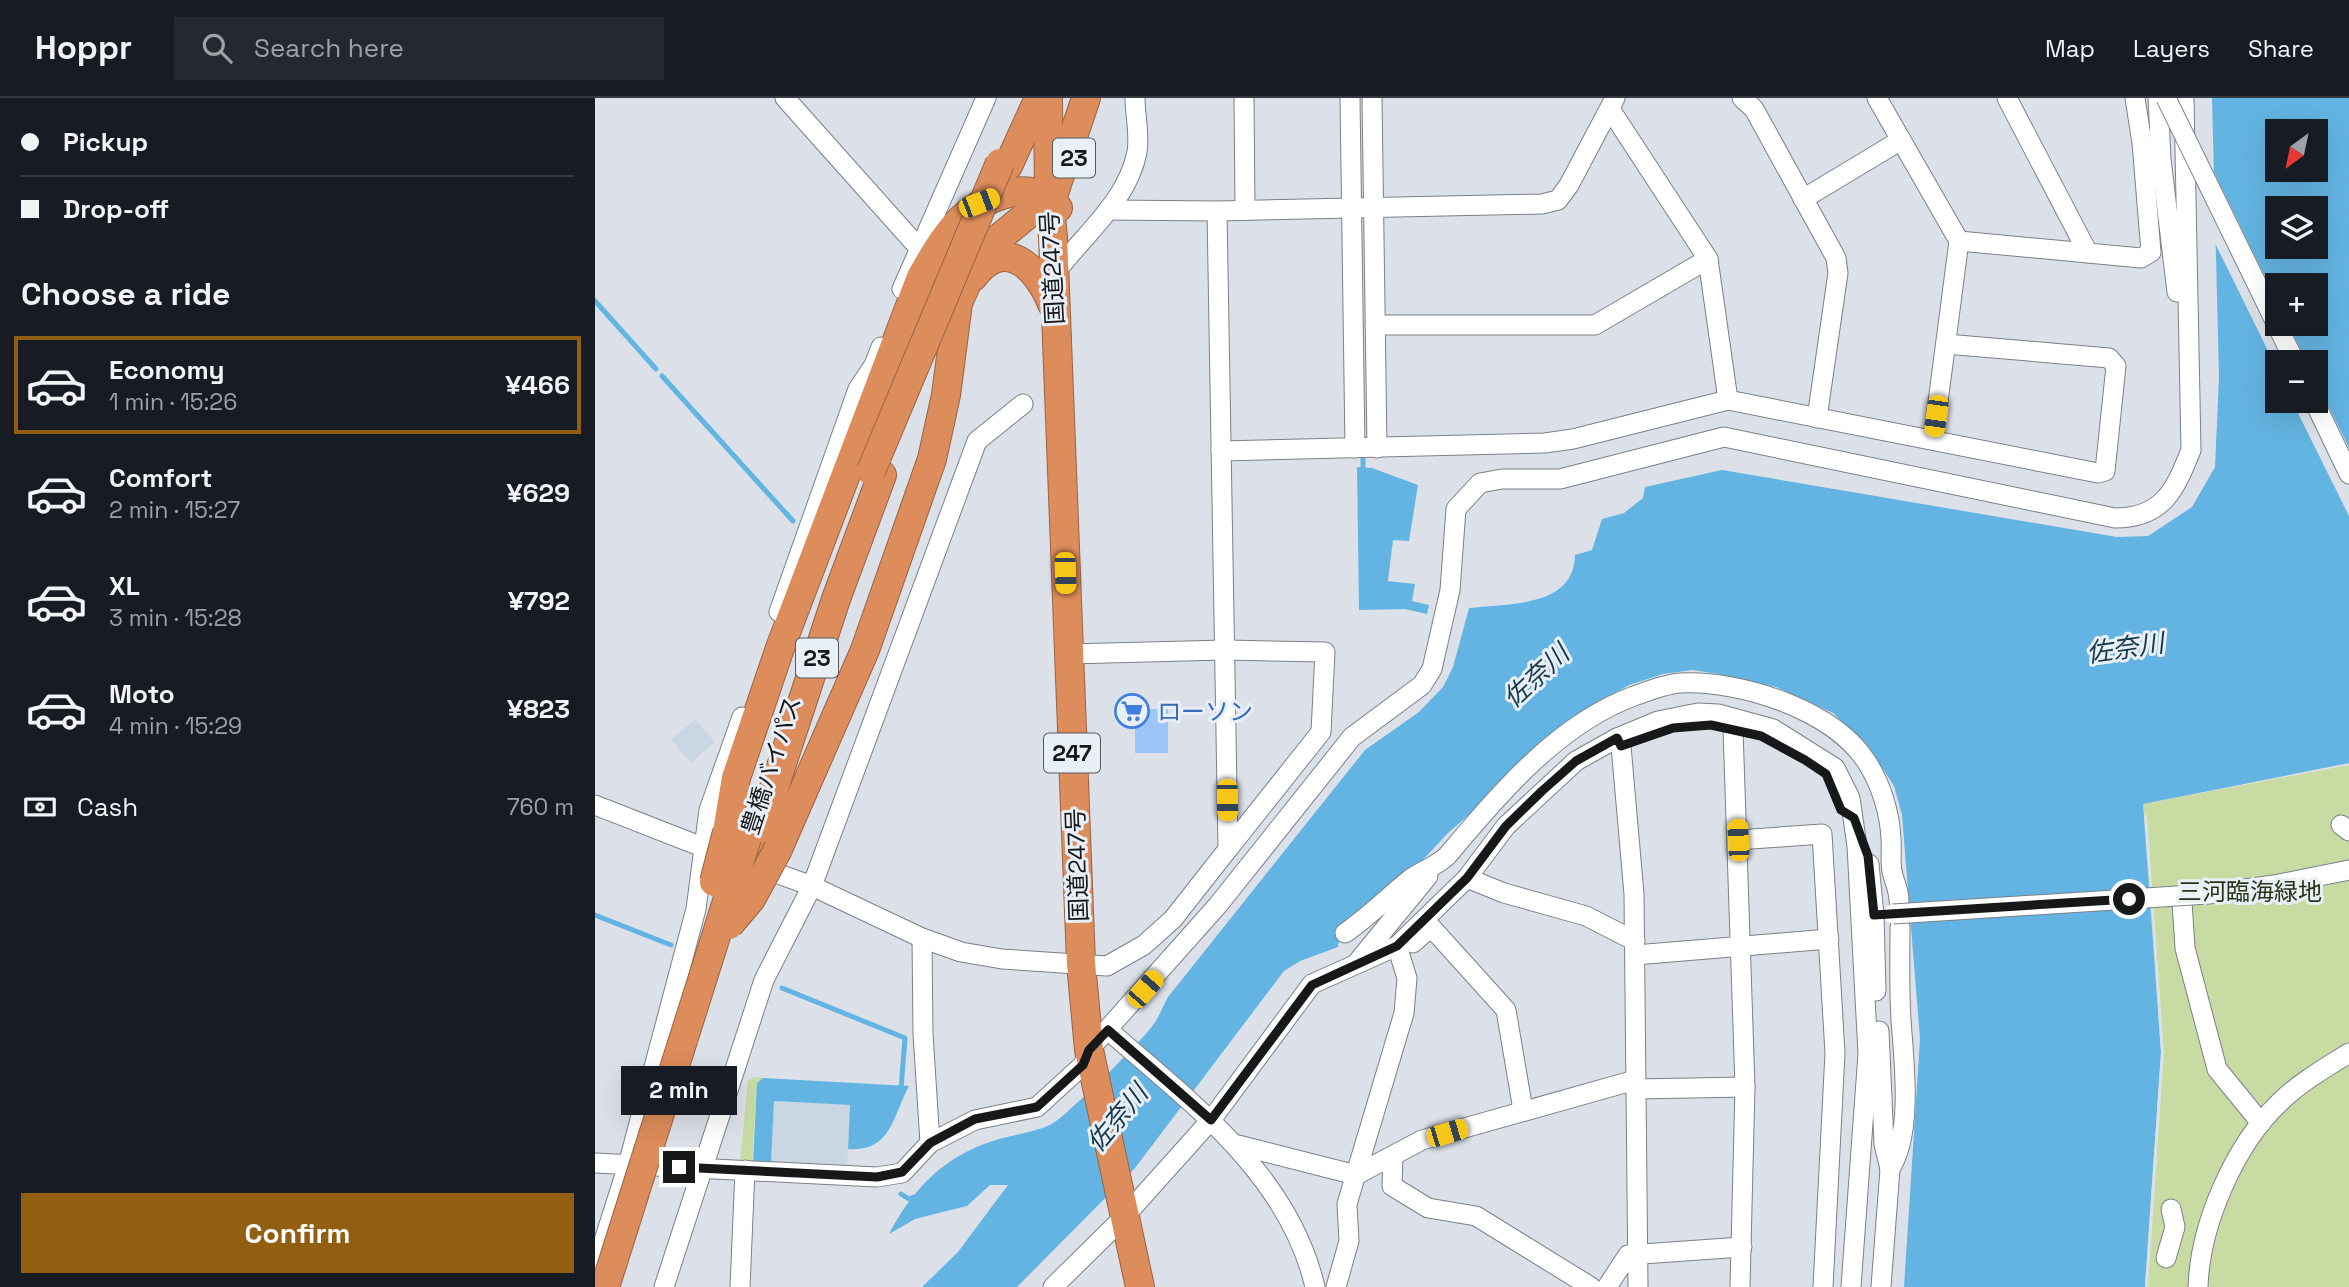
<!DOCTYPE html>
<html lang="en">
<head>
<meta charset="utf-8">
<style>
  body { margin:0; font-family:"Space Grotesk","Noto Sans JP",sans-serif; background:#242831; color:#f1f3f6; height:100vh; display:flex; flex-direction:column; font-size:26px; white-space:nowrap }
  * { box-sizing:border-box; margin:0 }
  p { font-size:23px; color:#9ea1a6 }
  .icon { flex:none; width:38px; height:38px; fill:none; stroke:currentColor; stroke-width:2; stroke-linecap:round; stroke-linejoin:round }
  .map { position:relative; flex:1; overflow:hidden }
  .sheet { display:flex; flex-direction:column; background:#171b24; width:595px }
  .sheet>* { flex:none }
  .top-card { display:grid; align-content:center; height:154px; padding:0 21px; background:#171b24 }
  .needle { width:46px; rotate:213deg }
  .fabs { position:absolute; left:1670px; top:21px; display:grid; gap:14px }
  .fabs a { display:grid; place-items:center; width:63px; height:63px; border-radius:0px; background:#171b24; box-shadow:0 7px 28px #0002; font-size:35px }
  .end { position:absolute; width:32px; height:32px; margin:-16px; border:9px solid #16181a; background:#fff; box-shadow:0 0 0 4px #fff }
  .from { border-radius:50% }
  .bubble { position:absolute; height:49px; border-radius:0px; background:#171b24; box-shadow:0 7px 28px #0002; font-size:23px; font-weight:600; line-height:49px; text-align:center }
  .car { position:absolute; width:21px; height:42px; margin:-21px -10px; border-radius:9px; box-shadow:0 0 5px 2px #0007; background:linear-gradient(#f5c518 24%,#345 0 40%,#f5c518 0 76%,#345 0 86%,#f5c518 0) }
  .top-card b { display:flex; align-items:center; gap:24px; height:66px; font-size:26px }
  .top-card b+b { border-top:2px solid #363941 }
  .top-card i { width:18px; height:18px; background:#f1f3f6 }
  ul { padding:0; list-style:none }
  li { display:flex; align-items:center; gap:21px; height:98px; margin:0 14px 10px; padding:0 7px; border:4px solid transparent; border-radius:0px }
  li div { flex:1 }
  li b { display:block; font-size:26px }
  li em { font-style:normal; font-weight:600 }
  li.selected { border-color:#925f11 }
  li>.icon { width:63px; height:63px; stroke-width:1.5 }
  h2 { padding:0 21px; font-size:32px; line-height:84px }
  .pay { display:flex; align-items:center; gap:18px; height:77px; padding:0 21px; font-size:26px }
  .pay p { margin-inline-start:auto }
  .button { display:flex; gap:14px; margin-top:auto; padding:14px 21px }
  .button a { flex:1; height:80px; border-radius:0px; background:#925f11; color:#fff; font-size:28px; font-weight:600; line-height:80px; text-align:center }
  header { display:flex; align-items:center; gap:42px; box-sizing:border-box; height:98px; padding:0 35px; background:#171b24; border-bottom:2px solid #363941 }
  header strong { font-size:33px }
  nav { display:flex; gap:38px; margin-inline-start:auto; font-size:24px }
  .search { width:490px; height:63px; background:#242831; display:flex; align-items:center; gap:18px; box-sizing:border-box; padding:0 24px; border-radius:0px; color:#9ea1a6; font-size:26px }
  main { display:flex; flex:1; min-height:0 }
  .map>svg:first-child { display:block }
</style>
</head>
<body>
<header>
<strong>Hoppr</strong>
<div class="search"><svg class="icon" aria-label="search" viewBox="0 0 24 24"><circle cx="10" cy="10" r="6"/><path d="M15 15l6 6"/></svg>Search here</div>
<nav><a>Map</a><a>Layers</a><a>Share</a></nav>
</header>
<main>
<section class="sheet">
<div class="top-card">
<b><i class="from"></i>Pickup</b>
<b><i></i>Drop-off</b>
</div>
<h2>Choose a ride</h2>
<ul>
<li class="selected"><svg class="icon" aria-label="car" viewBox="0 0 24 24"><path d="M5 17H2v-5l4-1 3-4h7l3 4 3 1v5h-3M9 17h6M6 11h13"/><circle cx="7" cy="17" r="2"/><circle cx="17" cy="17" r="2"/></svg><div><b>Economy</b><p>1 min · 15:26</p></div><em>¥466</em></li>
<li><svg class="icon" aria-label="car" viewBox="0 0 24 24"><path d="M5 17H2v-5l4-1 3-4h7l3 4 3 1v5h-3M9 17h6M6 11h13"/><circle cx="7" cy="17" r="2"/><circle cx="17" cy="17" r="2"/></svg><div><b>Comfort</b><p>2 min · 15:27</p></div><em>¥629</em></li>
<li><svg class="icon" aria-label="car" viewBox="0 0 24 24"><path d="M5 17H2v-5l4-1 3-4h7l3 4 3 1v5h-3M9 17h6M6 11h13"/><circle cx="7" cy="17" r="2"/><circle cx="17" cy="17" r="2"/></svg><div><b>XL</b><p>3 min · 15:28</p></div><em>¥792</em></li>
<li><svg class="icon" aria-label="car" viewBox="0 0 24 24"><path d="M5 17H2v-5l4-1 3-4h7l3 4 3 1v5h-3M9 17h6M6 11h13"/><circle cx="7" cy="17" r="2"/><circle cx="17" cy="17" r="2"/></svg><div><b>Moto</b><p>4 min · 15:29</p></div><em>¥823</em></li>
</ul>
<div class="pay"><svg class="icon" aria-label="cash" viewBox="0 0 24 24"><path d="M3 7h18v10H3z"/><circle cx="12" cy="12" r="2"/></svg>Cash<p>760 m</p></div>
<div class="button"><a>Confirm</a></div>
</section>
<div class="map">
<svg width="1754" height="1189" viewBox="0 0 1754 1189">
  <rect width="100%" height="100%" fill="#dce1e9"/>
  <!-- built -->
  <g fill="#cbd6e3">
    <polygon points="100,621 120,644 96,665 76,642"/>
    <polygon points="179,1003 255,1007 252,1069 176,1065"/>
  </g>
  <!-- green -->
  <g fill="#c7dba3">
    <polygon points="1754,667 1754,1189 1550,1189 1566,955 1548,706"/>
    <polygon points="160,979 168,980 162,985 157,1064 145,1064 153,982"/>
  </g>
  <!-- water -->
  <g fill="#63b4e2" fill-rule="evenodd">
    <path d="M1617 0H1754V665L1548 706 1566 954 1550 1189H1309L1325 941 1307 717 1299 688 1275 651 1238 615 1181 589 1123 576 1097 572 1068 576 1034 587 975 621 934 656 917 679 853 735 822 768 746 832 743 849 705 863 689 873 540 1070 422 1189H327L363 1154 413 1087H395L372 1108 320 1121 294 1136C317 1092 349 1058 398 1043 416 1037 437 1035 455 1027 469 1021 547 943 558 927 564 919 568 908 573 899L770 652 824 614 848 589 858 569 874 510C913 505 979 510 980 457L997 452 1007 421 1029 415 1048 400 1050 389 1127 372 1522 439 1553 438 1597 409 1620 369 1624 279ZM1682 33H1720V72H1682ZM1682 110H1720V149H1682ZM1682 187H1720V226H1682ZM1682 264H1720V303H1682Z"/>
    <polygon points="762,369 777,370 823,387 814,443 798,442 793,483 820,486 817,503 834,507 832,516 810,511 764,512"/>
    <path d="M168 980 314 988C297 1020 296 1054 253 1051L255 1007 179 1003 176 1065 158 1064 162 985Z"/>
  </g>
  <!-- pier -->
  <g fill="#dce1e9">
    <polygon points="1615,66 1682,203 1682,226 1693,226 1712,264 1682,264 1682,271 1617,139"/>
    <polygon points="1720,281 1754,350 1754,418 1697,303 1720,303"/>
    <polygon points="1552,716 1569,954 1553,1189 1550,1189 1566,955 1556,806 1322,821 1322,809 1555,793 1549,718"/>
  </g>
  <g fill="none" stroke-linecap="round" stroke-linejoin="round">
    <!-- stream -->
    <g stroke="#63b4e2" stroke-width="5">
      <polyline points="0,203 61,271"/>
      <polyline points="67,278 198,423"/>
      <polyline points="768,359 768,374"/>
      <polyline points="0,817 76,847"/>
      <polyline points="187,890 310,940 306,991"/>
      <polyline points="306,1096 314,1101 319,1099"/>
    </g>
  </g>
  <!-- building -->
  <rect fill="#9dc6f7" x="540" y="611" width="33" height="44"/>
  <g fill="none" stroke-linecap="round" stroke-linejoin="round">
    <!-- minor casing -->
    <g stroke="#7b8087" stroke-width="21">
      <g id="minor">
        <polyline points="190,0 323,149"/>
        <polyline points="649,0 650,112"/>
        <polyline points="755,0 760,350"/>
        <polyline points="777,0 782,350"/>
        <polyline points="1147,0 1159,11 1241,160 1243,175 1222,320"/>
        <polyline points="1282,0 1364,143 1338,342"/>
        <polyline points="1412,0 1493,155"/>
        <polyline points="1563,0 1566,61 1582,194"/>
        <polyline points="1015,11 1113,161 1133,302"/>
        <polyline points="1208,101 1306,42"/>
        <polyline points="513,112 622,113 947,106 963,102 974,87 1020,0"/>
        <polyline points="1364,143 1546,160 1556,154 1547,45 1540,0"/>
        <path d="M468 165C495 132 534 98 542 54 545 37 540 17 540 0"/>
        <polyline points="307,191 391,0"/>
        <polyline points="780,227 1000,227 1113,161"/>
        <polyline points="1719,303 1754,376"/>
        <polyline points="626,353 950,345 978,341 1133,302 1503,375 1510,373 1521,268 1514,260 1351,246"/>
        <polyline points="184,514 263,291 279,267 286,249"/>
        <polyline points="473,556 630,552 730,554 726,634 633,751"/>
        <polyline points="1138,631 1150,989 1145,1189"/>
        <polyline points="1022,640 1026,648 1039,796 1043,1189"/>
        <polyline points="0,707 120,754"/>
        <polyline points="1746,727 1754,733"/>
        <polyline points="1143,742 1227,736 1240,955 1228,1189"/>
        <polyline points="1274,766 1279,817 1281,893"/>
        <polyline points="161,768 217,788 382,343 428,306"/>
        <polyline points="872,780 909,795 991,818 1040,843"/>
        <polyline points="1613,796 1679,787 1754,772"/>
        <polyline points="1587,804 1590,850 1622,971 1666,1025"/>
        <path d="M750 835C773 819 792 800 814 782 826 773 840 769 852 758 904 697 961 627 1039 598 1053 593 1071 586 1085 585 1146 582 1240 612 1273 666 1286 687 1295 715 1296 741 1297 751 1295 763 1297 773 1299 784 1304 791 1304 803"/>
        <polyline points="327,840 328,936 335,1045"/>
        <polyline points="818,845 836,829 911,912 928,1012"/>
        <polyline points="1040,857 1234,841"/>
        <polyline points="761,866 833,778"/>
        <path d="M513 932C595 1004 694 1076 720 1189"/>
        <polyline points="1284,933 1289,1046 1295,1071"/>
        <polyline points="1040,991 1150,989"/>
        <polyline points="643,1047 761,1077 827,1042 1040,982"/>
        <polyline points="798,1058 797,1088 833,1110 881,1118 996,1189"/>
        <path d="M0 1065 282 1079 307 1075 335 1045 380 1022 442 1009 488 967 494 952 623 807 757 639 827 587 837 571 855 492 861 411 885 385 907 381H965L1129 339 1520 420C1568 420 1580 392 1596 352L1589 0"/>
        <polyline points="1571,1160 1580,1129 1576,1111"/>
        <polyline points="0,1171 33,1067 101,811 114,712 147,619"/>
        <polyline points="69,1189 169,882 217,788 327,840 366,854 407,861 512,868 549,847 578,821 633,751 622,113"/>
        <polyline points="145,1189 150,1072"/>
        <polyline points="458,1189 529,1119 616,1022 717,886 802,848 872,780 911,728 981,663 1022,640 1063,623 1103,615 1123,616 1178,631 1240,670 1255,700 1262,748 1273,956 1256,1189"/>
        <polyline points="741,1189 754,1143 752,1106 809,915 812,880 802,848"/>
        <polyline points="1012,1189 1033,1157 1147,1149"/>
        <path d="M1286 1189 1295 1071C1318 1034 1309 965 1306 922 1304 891 1305 859 1305 829"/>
        <path d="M1603 1189C1605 1127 1639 1048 1684 1005 1704 985 1730 970 1754 955"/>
      </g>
    </g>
    <!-- highway casing -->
    <g stroke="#976344" stroke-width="30">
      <g id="highway">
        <polyline points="453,0 454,101 458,139 486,865 494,952 545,1189"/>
        <polyline points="413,68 444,0"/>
        <path d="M378 179C410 136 443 170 457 206"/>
        <path d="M132 734 141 680 185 550 326 179C349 139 367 107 414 95 434 90 449 95 463 110"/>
        <polyline points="161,745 241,501 287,377"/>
        <polyline points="183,751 270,552 337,361 351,297 363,205 378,171 393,149 459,95 491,0"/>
      </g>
    </g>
    <!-- minor -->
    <use href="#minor" stroke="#fff" stroke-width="19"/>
    <!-- highway -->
    <use href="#highway" stroke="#dd8c5b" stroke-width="28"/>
    <!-- minor-bridge casing -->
    <g stroke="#7b8087" stroke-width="21" stroke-linecap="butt">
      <g id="minor-bridge">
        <polyline points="1571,0 1700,264"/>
        <polyline points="1298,816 1613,796"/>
      </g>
    </g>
    <!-- highway-bridge casing -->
    <g stroke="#976344" stroke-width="30" stroke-linecap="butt">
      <g id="highway-bridge">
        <polyline points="276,373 405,65"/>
        <polyline points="119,784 132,734"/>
        <polyline points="134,827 156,801 183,751"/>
        <polyline points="10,1189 152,740"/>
      </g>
    </g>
    <!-- minor-bridge -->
    <use href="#minor-bridge" stroke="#fff" stroke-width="19"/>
    <!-- highway-bridge -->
    <use href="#highway-bridge" stroke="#dd8c5b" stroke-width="28"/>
  </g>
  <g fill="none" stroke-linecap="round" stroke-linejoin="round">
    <!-- route -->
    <polyline stroke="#16181a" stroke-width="9" points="84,1069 282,1079 307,1074 335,1045 380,1021 442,1009 488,967 494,952 513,932 616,1022 717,887 802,848 872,780 911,728 947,693 981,663 1022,640 1026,648 1078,630 1116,627 1166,638 1210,662 1231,676 1246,712 1259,720 1273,758 1279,817 1534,801"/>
  </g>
  <!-- icons -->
  <defs>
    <g id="supermarket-ring" transform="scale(1.75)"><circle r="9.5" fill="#e9eff6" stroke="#3f7fe0" stroke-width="1.5"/><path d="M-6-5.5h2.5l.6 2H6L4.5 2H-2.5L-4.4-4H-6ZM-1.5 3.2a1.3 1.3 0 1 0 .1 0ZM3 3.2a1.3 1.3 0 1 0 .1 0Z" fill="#3f7fe0"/></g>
  </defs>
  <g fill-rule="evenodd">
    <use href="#supermarket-ring" x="537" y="613"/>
  </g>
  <g text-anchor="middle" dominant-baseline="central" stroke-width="6" stroke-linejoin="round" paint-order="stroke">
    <!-- shield labels -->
    <g fill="#e9eff6" stroke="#55585c" stroke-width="2">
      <rect x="458" y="40.5" width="42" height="39" rx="5"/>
      <rect x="201" y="540.5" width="42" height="39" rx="5"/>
      <rect x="449" y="635.5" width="56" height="39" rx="5"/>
    </g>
    <g font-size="23" font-weight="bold" fill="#16181a">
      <text x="479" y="60">23</text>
      <text x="222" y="560">23</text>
      <text x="477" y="655">247</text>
    </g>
    <!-- street labels -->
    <g font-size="24" fill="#16181a" stroke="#e9eff6">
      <text transform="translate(457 170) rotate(-93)">国道247号</text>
      <text transform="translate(176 667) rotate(-72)">豊橋バイパス</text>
      <text transform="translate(482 767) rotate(-92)">国道247号</text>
    </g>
    <!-- shop labels -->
    <g font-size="24" fill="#366cbe" stroke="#e9eff6" text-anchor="start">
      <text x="562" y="613">ローソン</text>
    </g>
    <!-- park labels -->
    <g font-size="24" fill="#2a3414" stroke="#e9eff6">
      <text x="1655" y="793">三河臨海緑地</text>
    </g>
    <!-- water labels -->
    <g font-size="26" font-style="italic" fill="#163a4d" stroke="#e9eff6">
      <text transform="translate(1530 550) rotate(-8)">佐奈川</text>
      <text transform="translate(941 578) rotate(-43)">佐奈川</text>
      <text transform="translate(522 1020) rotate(-50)">佐奈川</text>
    </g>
  </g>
</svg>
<div class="fabs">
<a><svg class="needle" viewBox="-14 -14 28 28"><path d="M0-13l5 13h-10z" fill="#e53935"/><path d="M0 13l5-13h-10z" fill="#9ea1a6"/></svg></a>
<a><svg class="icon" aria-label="layers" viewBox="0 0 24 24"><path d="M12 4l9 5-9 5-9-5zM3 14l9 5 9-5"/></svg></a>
<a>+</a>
<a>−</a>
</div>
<i class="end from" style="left:1534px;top:801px"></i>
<i class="end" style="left:84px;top:1069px"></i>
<div class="bubble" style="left:26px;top:968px;width:116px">2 min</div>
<i class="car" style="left:384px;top:105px;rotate:69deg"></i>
<i class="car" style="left:1341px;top:318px;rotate:188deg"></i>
<i class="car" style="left:470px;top:475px;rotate:178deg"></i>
<i class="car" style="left:632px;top:702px;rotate:179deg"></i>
<i class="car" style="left:1143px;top:742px;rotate:357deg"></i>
<i class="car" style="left:550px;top:891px;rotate:41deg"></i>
<i class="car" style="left:852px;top:1035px;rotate:73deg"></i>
</div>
</main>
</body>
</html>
